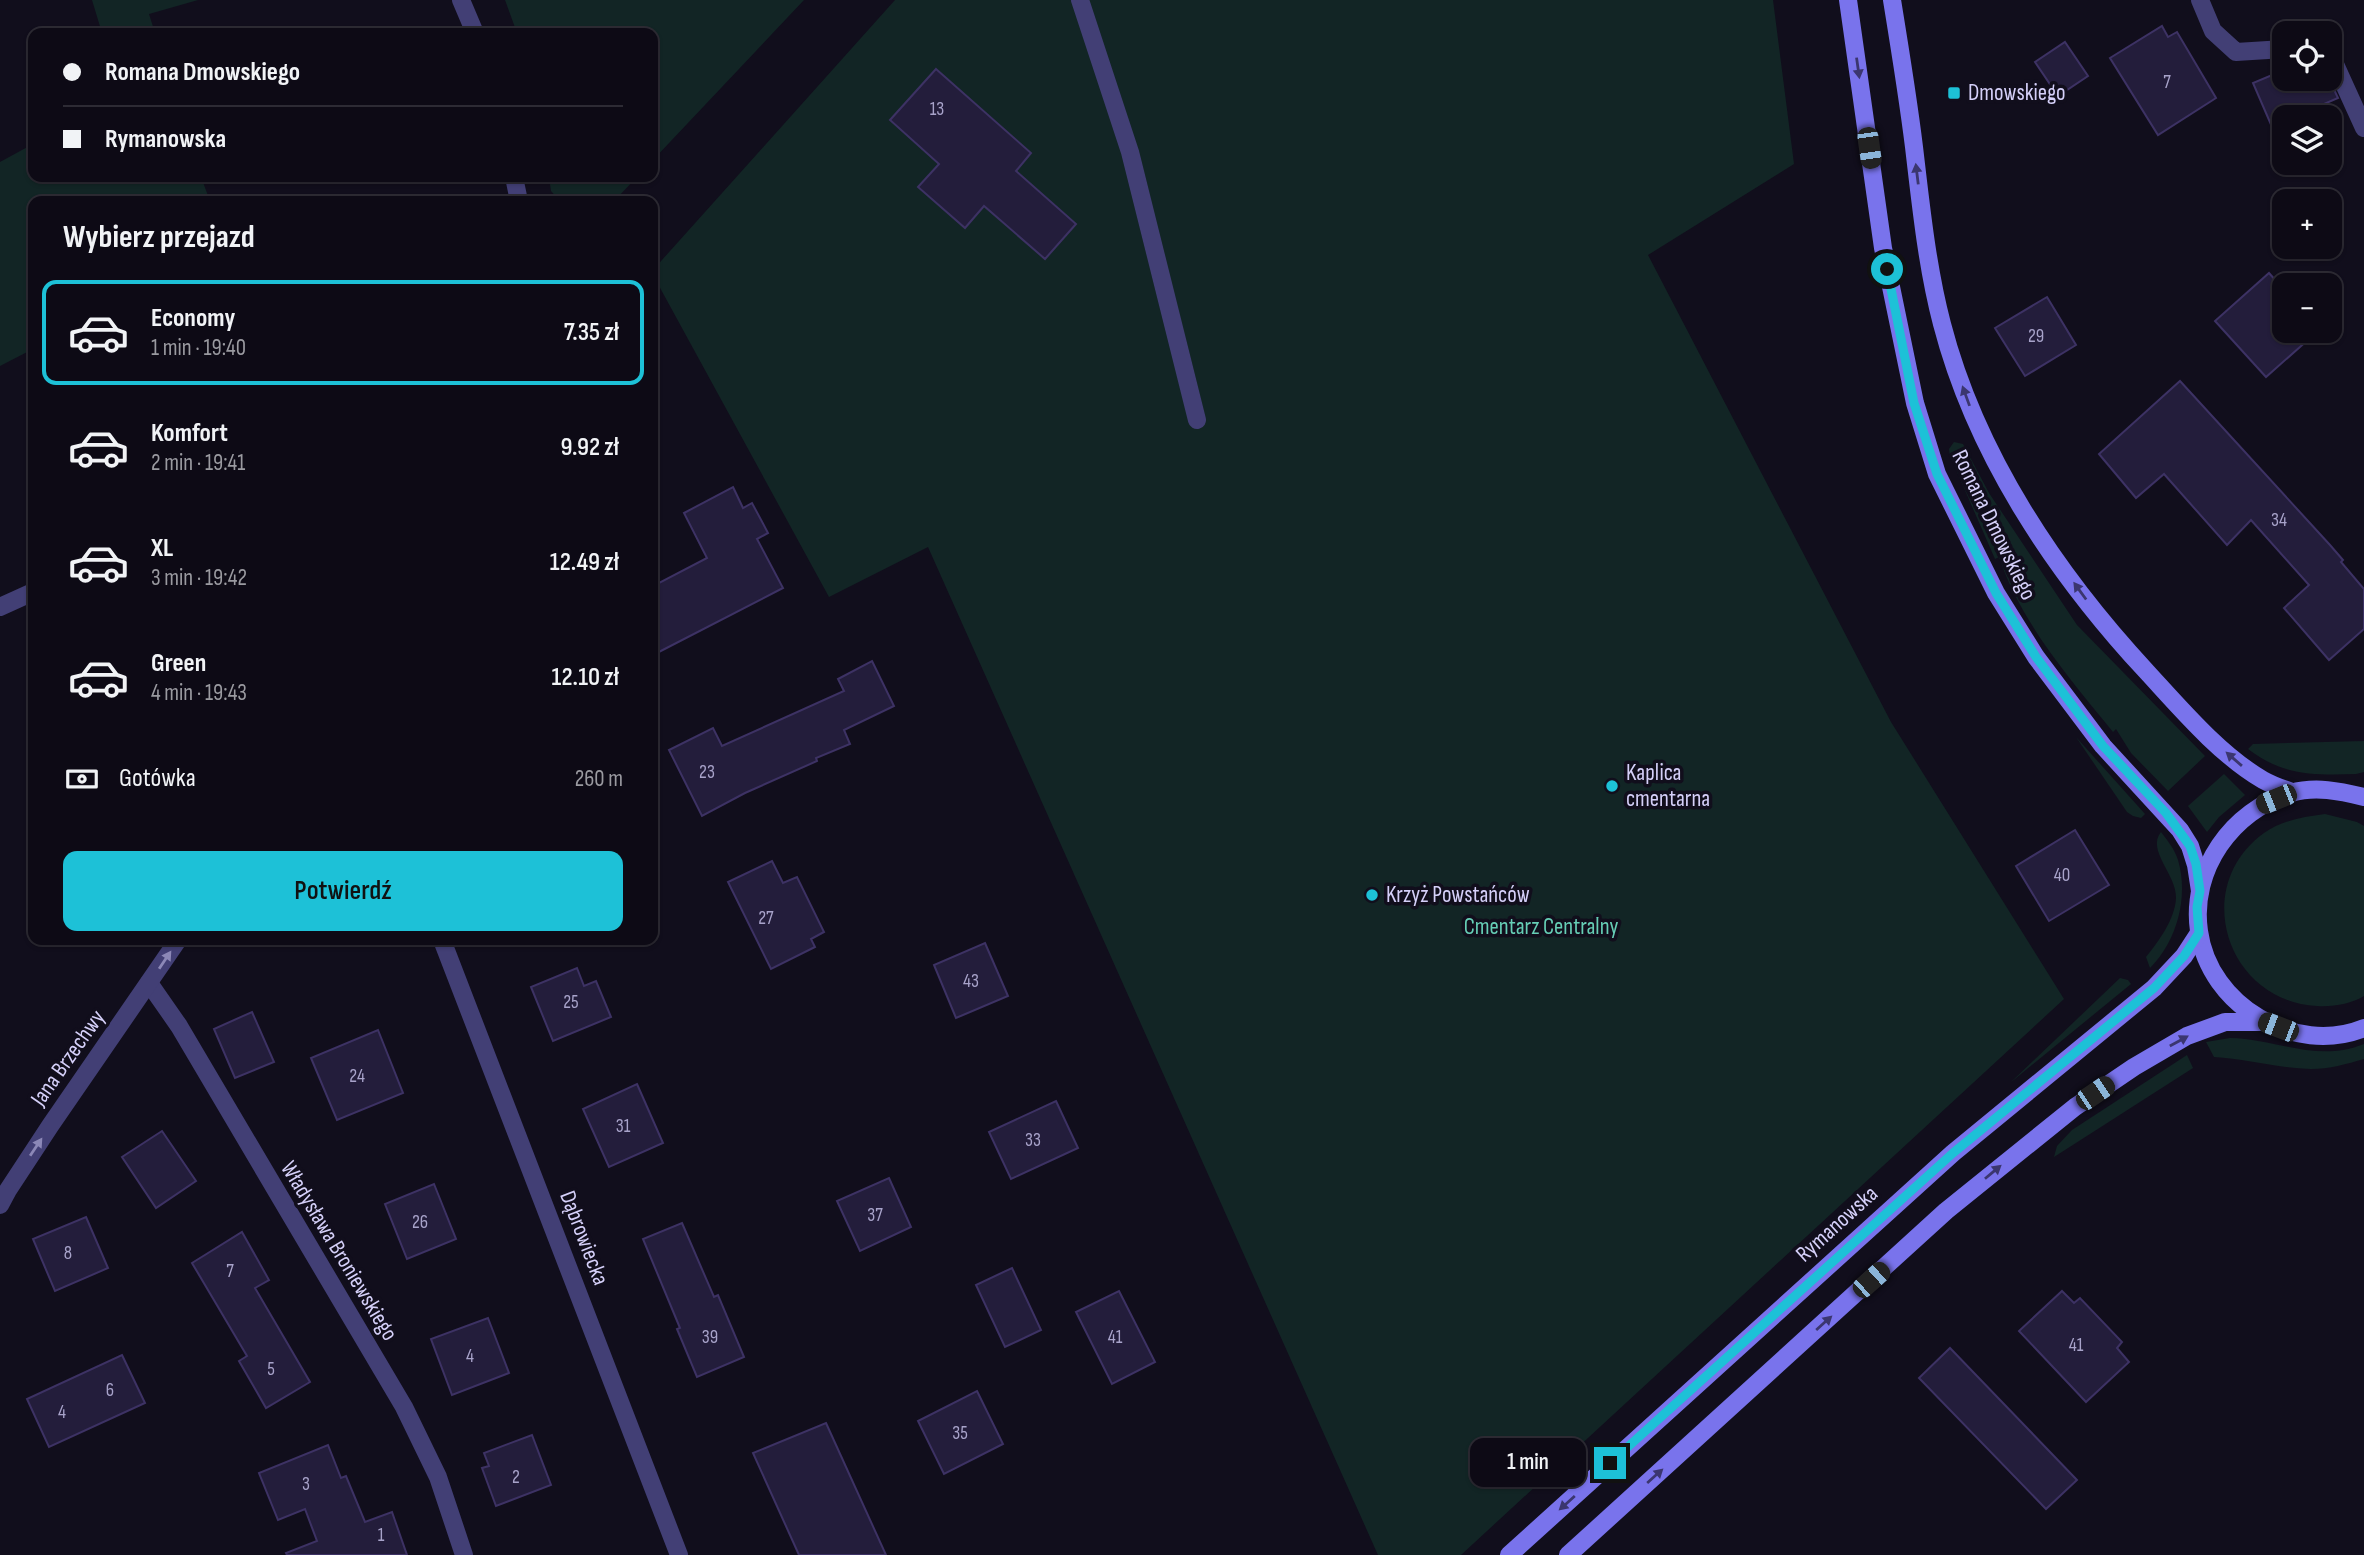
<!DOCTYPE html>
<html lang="pl">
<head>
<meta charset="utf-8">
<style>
  body { margin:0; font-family:"Sofia Sans Condensed",sans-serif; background:#1b1822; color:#f1f3f6; height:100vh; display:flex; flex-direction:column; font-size:26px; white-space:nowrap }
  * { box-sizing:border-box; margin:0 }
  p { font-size:23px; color:#9a9aa0 }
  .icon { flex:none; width:38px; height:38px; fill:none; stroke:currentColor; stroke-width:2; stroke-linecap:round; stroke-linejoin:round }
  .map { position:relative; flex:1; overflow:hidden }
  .side { position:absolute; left:28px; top:196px; width:630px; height:749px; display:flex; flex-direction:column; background:#0d0a15; border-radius:14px; box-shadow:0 2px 5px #0004,0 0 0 2px #2d2b34 }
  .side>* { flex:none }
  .banner { position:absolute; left:28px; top:28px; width:630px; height:154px; border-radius:14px; box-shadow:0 2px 5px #0004,0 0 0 2px #2d2b34; display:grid; align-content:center; height:154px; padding:0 35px; background:#0d0a15 }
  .fabs { position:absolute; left:2272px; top:21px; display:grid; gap:14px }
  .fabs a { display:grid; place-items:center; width:70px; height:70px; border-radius:14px; background:#0d0a15; box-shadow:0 2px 5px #0004,0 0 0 2px #2d2b34; font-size:35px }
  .end { position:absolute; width:32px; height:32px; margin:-16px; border:9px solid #1dc1d7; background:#111; box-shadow:0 0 0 4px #111 }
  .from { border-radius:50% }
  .bubble { position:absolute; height:49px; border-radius:14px; background:#0d0a15; box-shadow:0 2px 5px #0004,0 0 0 2px #2d2b34; font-size:23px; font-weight:600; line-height:49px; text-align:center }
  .car { position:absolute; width:21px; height:42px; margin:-21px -10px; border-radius:9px; box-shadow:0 0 5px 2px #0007; background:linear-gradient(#222 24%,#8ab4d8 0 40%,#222 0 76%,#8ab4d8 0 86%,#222 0) }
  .banner b { display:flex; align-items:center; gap:24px; height:66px; font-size:26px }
  .banner b+b { border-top:2px solid #2d2b34 }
  .banner i { width:18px; height:18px; background:#f1f3f6 }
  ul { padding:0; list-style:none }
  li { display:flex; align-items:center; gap:21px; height:105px; margin:0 14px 10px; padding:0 21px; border:4px solid transparent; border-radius:14px }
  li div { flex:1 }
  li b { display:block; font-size:26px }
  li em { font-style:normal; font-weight:600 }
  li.on { border-color:#1dc1d7 }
  li>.icon { width:63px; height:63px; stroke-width:1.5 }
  h2 { padding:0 35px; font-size:32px; line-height:84px }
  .pay { display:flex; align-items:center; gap:18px; height:77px; padding:0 35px; font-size:26px }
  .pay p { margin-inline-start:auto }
  .primary-button { display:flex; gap:14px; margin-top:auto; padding:14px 35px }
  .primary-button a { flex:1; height:80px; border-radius:14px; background:#1dc1d7; color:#111; font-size:28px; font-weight:600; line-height:80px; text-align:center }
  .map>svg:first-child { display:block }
</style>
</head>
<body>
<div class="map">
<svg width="2364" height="1555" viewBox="0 0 2364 1555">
  <rect width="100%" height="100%" fill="#110e1c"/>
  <!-- green -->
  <g fill="#122525">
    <polygon points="92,0 198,0 149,14 155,33 102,33"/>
    <polygon points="505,0 804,0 653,160 653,33 517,33"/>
    <polygon points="895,0 1773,0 1794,164 1648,255 1891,722 2064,999 1461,1555 1378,1555 928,547 829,597 653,275 653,270"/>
    <polygon points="33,144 33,177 201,177 210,201 33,201 33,349 0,366 0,162"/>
    <polygon points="549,177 637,177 614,201 560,201 551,191"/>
    <path d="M1954 442 1963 444 1989 493 2077 625 2205 756 2168 791 2131 753 2116 729 2113 732C2070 679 2021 623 1999 557L1995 559 1950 456 1949 449Z"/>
    <polygon points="2076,737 2145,814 2141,818 2133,816 2127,812"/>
    <path d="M2364 741V772L2356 774C2314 775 2283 776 2248 749L2253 744Z"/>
    <polygon points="2224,774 2245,795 2219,817 2207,832 2188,806"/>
    <path d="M2325 814 2357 822 2364 826V996C2351 1004 2333 1007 2317 1006 2226 1001 2190 886 2264 833 2283 820 2303 817 2325 814Z"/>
    <path d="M2161 832C2168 841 2175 850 2178 860 2189 897 2177 941 2150 968L2146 957C2159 941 2175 919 2176 898 2177 875 2146 850 2161 832Z"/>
    <polygon points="2120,978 2128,980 2131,984 2010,1083"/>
    <path d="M2230 1038C2277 1039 2317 1063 2364 1044V1059C2347 1064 2329 1069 2311 1069 2278 1068 2246 1059 2214 1057L2206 1042Z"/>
    <polygon points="2187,1055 2193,1068 2054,1157 2057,1146 2072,1130"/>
  </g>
  <!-- building -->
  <g fill="#231d3b" stroke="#3d3264" stroke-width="2">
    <polygon points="2162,26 2168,37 2177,32 2216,98 2158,135 2110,58"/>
    <polygon points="2065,42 2088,76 2058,96 2035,62"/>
    <polygon points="936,69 1031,153 1016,171 1076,224 1045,259 984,206 965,228 918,187 939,164 890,120"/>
    <polygon points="2284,70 2284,79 2329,79 2338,98 2294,117 2284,117 2284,122 2272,127 2253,83"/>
    <polygon points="2269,273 2284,290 2284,331 2318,331 2266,377 2215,321"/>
    <polygon points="2047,297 2076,345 2025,376 1995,328"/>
    <polygon points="2180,381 2330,545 2343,560 2341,562 2364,589 2364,629 2329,660 2284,608 2309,585 2251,520 2227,545 2164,474 2136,498 2099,454"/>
    <polygon points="733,487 743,508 752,503 768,533 757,539 783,588 653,655 653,586 707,558 684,513"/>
    <polygon points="872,661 894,706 844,730 850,744 816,758 817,761 745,793 702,816 669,750 713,728 722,746 844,691 838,679"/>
    <polygon points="2075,830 2109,885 2049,921 2016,866"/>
    <polygon points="772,861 783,883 797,877 824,932 811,939 815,947 771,969 728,882"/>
    <polygon points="985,943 1008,996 956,1018 934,965"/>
    <polygon points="577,968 584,986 596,981 611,1017 553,1041 531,987"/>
    <polygon points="252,1012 274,1062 235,1078 214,1029"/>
    <polygon points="378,1030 403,1093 337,1120 311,1058"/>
    <polygon points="637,1084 663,1143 609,1167 583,1109"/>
    <polygon points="1056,1101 1078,1148 1011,1179 989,1132"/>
    <polygon points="162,1131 196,1181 156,1208 122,1157"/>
    <polygon points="889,1178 911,1227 860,1251 837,1201"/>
    <polygon points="434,1184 456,1239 407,1259 385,1204"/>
    <polygon points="86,1217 108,1268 55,1291 33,1239"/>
    <polygon points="682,1223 714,1297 718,1295 744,1357 697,1377 677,1329 680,1328 643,1239"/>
    <polygon points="242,1232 269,1280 255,1288 310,1382 266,1408 239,1361 247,1356 192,1263"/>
    <polygon points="1012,1268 1041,1330 1005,1347 976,1285"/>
    <polygon points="1119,1291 1155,1362 1112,1384 1076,1312"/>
    <polygon points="2062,1291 2074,1303 2080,1298 2122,1342 2117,1348 2129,1362 2086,1402 2019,1331"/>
    <polygon points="488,1318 509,1373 452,1395 431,1339"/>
    <polygon points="1950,1348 2077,1480 2046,1509 1919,1378"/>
    <polygon points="122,1355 145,1403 49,1447 27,1399"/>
    <polygon points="977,1391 1003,1444 944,1474 918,1421"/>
    <polygon points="826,1423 886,1555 799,1555 753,1453"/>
    <polygon points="532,1435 551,1485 496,1506 482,1468 489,1466 484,1453"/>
    <polygon points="328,1445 341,1478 346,1476 365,1522 392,1512 407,1555 287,1555 286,1553 317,1541 305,1509 278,1520 259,1473"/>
  </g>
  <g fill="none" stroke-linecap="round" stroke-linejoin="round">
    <!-- street -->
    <g stroke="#423f75" stroke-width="18">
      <polyline points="461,0 475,33"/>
      <polyline points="1080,0 1130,152 1197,420"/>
      <polyline points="2200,0 2213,31 2236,52 2284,49"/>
      <polyline points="2329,51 2364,128"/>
      <polyline points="514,177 519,201"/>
      <polyline points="0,607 33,592"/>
      <polyline points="442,940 679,1555"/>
      <polyline points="149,983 179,1026 404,1407 438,1477 464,1555"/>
      <polyline points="0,1205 8,1190 50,1126 178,940"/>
    </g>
    <!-- secondary -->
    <g stroke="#7973ec" stroke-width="18">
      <polyline points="1848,0 1883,248 1915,403 1937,474 1996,593 2036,657 2103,746 2180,830 2190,846 2196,865 2200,891"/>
      <path d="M1892 0C1900 49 1908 98 1914 147 1921 206 1927 267 1942 324 1976 455 2056 574 2147 672 2181 709 2220 755 2263 780 2272 785 2283 789 2292 792"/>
      <path d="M2364 797C2340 791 2315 786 2291 793 2232 810 2190 870 2199 931 2209 1006 2295 1056 2364 1028"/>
      <polyline points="1509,1555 1953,1153 2154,988 2184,956 2199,933"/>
      <polyline points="1568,1555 1946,1211 2075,1107 2134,1067 2187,1036 2225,1022 2263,1022"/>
    </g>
  </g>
  <!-- one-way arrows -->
  <defs><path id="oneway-solid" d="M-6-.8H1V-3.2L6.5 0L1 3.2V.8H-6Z" transform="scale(1.75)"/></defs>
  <g fill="#3b366f">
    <use href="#oneway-solid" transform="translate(1858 68) rotate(82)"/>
    <use href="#oneway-solid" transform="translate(1917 174) rotate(-97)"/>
    <use href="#oneway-solid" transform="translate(1966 396) rotate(-110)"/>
    <use href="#oneway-solid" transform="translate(2080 591) rotate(-126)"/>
    <use href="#oneway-solid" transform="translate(2234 759) rotate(-139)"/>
    <use href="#oneway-solid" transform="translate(2179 1041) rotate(-29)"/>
    <use href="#oneway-solid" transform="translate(1993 1172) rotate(-40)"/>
    <use href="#oneway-solid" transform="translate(1824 1323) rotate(-42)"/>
    <use href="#oneway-solid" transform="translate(1655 1476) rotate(-42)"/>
    <use href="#oneway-solid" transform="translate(1567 1503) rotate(138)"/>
  </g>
  <g fill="#8c88b7">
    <use href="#oneway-solid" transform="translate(165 960) rotate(-56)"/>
    <use href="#oneway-solid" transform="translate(36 1147) rotate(-56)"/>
  </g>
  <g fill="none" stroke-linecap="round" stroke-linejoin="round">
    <!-- route -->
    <polyline stroke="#1dc1d7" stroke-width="9" points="1610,1463 1953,1153 2154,988 2184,956 2199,933 2197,907 2200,891 2196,864 2190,846 2166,813 2103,746 2036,657 1996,593 1937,474 1914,403 1887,269"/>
  </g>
  <!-- markers -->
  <g fill="#1dc1d7" stroke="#110e1c" stroke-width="2.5">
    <rect x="1947" y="86" width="14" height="14" rx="3.5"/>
    <circle cx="1612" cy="786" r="7"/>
    <circle cx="1372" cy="895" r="7"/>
  </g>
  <g text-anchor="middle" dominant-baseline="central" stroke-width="7" stroke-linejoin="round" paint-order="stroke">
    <!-- number labels -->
    <g font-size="19" fill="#a8a3ca">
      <text x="2167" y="82">7</text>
      <text x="937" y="109">13</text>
      <text x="2036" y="336">29</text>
      <text x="2279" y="520">34</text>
      <text x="707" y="772">23</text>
      <text x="2062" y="875">40</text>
      <text x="766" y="918">27</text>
      <text x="971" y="981">43</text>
      <text x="571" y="1002">25</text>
      <text x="357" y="1076">24</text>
      <text x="623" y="1126">31</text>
      <text x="1033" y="1140">33</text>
      <text x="875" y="1215">37</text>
      <text x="420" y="1222">26</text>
      <text x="68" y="1253">8</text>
      <text x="230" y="1271">7</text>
      <text x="710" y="1337">39</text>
      <text x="1115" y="1337">41</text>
      <text x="2076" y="1345">41</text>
      <text x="470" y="1356">4</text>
      <text x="271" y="1369">5</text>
      <text x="110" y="1390">6</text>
      <text x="62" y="1412">4</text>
      <text x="960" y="1433">35</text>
      <text x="516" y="1477">2</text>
      <text x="306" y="1484">3</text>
      <text x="381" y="1535">1</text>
    </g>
    <!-- poi labels -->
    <g font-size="23" fill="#d5d0f9" stroke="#110e1c" text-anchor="start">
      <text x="1968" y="93">Dmowskiego</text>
      <text x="1626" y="773">Kaplica<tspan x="1626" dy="26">cmentarna</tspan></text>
      <text x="1386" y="895">Krzyż Powstańców</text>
    </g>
    <!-- street labels -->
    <g font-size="23" fill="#d5d0f9" stroke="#110e1c">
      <text transform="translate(1994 525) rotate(64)">Romana Dmowskiego</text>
      <text transform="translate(68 1058) rotate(-55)">Jana Brzechwy</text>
      <text transform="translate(1837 1224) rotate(-42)">Rymanowska</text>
      <text transform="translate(584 1238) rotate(69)">Dąbrowiecka</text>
      <text transform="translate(339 1251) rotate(59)">Władysława Broniewskiego</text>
    </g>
    <!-- park labels -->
    <g font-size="23" fill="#66ceb6" stroke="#110e1c">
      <text x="1541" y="927">Cmentarz Centralny</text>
    </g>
  </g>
</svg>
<div class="fabs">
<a><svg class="icon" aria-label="locate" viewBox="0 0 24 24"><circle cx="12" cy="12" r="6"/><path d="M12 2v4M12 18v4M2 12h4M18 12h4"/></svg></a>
<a><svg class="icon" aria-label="layers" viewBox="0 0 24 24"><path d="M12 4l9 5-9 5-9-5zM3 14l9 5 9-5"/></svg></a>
<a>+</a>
<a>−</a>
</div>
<i class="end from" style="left:1887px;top:269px"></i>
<i class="end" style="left:1610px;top:1463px"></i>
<div class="bubble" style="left:1470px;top:1438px;width:116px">1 min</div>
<i class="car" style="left:1869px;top:148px;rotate:172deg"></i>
<i class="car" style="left:2276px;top:799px;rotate:248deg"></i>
<i class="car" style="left:2278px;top:1027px;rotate:291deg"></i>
<i class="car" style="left:2095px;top:1093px;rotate:56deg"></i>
<i class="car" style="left:1871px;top:1280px;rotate:48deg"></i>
<div class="banner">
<b><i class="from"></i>Romana Dmowskiego</b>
<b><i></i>Rymanowska</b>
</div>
<section class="side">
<h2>Wybierz przejazd</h2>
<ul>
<li class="on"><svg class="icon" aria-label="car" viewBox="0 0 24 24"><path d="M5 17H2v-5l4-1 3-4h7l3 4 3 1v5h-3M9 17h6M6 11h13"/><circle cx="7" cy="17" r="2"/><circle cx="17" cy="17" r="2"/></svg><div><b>Economy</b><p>1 min · 19:40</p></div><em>7.35 zł</em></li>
<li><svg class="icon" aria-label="car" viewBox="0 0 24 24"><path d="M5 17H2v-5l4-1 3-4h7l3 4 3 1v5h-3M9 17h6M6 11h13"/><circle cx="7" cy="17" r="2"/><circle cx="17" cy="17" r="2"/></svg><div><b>Komfort</b><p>2 min · 19:41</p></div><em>9.92 zł</em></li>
<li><svg class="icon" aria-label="car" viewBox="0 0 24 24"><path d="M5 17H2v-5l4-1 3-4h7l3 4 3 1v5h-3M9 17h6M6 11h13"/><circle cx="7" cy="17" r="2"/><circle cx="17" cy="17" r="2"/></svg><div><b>XL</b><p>3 min · 19:42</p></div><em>12.49 zł</em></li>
<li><svg class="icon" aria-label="car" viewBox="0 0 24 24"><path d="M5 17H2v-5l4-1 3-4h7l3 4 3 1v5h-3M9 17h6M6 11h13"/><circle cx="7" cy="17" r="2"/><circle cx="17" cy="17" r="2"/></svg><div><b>Green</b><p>4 min · 19:43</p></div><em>12.10 zł</em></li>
</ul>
<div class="pay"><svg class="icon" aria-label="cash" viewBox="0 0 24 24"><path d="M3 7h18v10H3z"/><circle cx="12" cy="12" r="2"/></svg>Gotówka<p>260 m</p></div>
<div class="primary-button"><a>Potwierdź</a></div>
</section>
</div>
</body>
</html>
